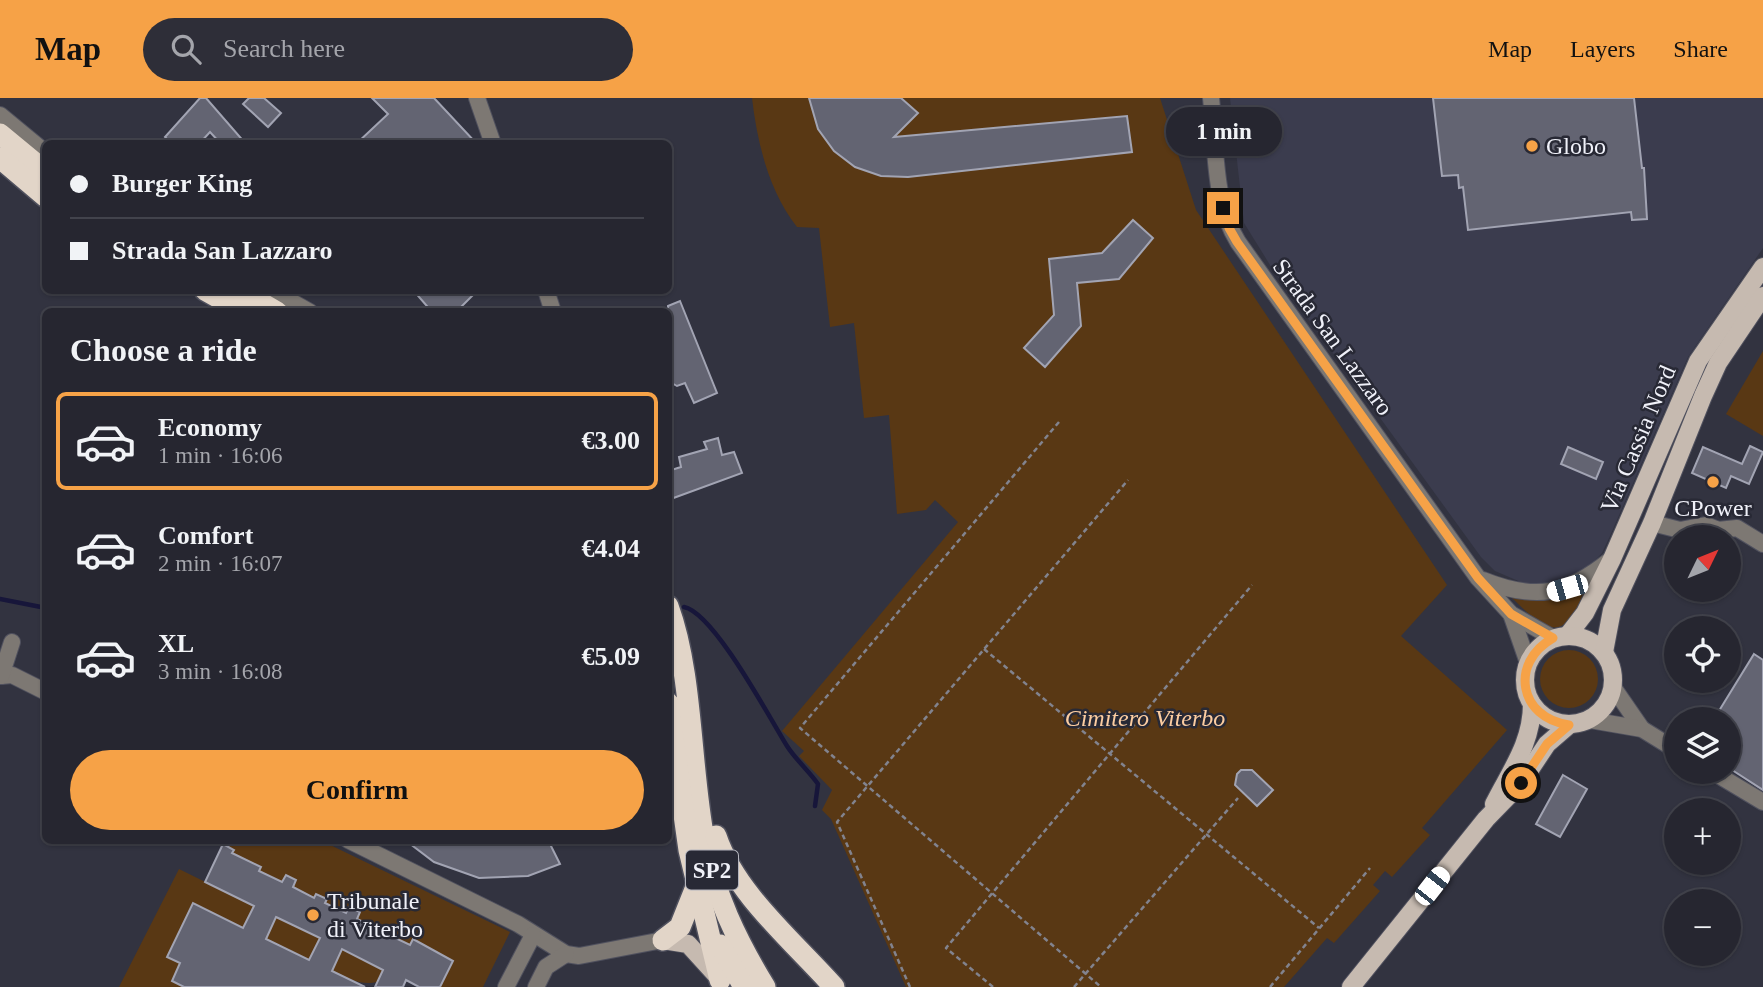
<!DOCTYPE html>
<html lang="en">
<head>
<meta charset="utf-8">
<style>
  body { margin:0; font-family:"Times New Roman",serif; background:#2e2e38; color:#f1f3f6; height:100vh; display:flex; flex-direction:column; font-size:26px; white-space:nowrap }
  * { box-sizing:border-box; margin:0 }
  p { font-size:23px; color:#a4a5ab }
  .icon { flex:none; width:38px; height:38px; fill:none; stroke:currentColor; stroke-width:2; stroke-linecap:round; stroke-linejoin:round }
  .map { position:relative; flex:1; overflow:hidden }
  .side { position:absolute; left:42px; top:210px; width:630px; height:536px; display:flex; flex-direction:column; background:#262630; border-radius:10px; box-shadow:0 2px 5px #0004,0 0 0 2px #42434c }
  .side>* { flex:none }
  .guide { position:absolute; left:42px; top:42px; width:630px; height:154px; border-radius:10px; box-shadow:0 2px 5px #0004,0 0 0 2px #42434c; display:grid; align-content:center; height:154px; padding:0 28px; background:#262630 }
  .needle { width:46px; rotate:47deg }
  .buttons { position:absolute; left:1664px; top:427px; display:grid; gap:14px }
  .buttons a { display:grid; place-items:center; width:77px; height:77px; border-radius:50%; background:#262630; box-shadow:0 2px 5px #0004,0 0 0 2px #42434c; font-size:35px }
  .end { position:absolute; width:32px; height:32px; margin:-16px; border:9px solid #f6a247; background:#111; box-shadow:0 0 0 4px #111 }
  .from { border-radius:50% }
  .bubble { position:absolute; height:49px; border-radius:24px; background:#262630; box-shadow:0 2px 5px #0004,0 0 0 2px #42434c; font-size:23px; font-weight:700; line-height:49px; text-align:center }
  .car { position:absolute; width:21px; height:42px; margin:-21px -10px; border-radius:9px; box-shadow:0 0 5px 2px #0007; background:linear-gradient(#fff 24%,#345 0 40%,#fff 0 76%,#345 0 86%,#fff 0) }
  .guide b { display:flex; align-items:center; gap:24px; height:66px; font-size:26px }
  .guide b+b { border-top:2px solid #42434c }
  .guide i { width:18px; height:18px; background:#f1f3f6 }
  ul { padding:0; list-style:none }
  li { display:flex; align-items:center; gap:21px; height:98px; margin:0 14px 10px; padding:0 14px; border:4px solid transparent; border-radius:10px }
  li div { flex:1 }
  li b { display:block; font-size:26px }
  li em { font-style:normal; font-weight:700 }
  li.on { border-color:#f6a247 }
  li>.icon { width:63px; height:63px; stroke-width:1.5 }
  h2 { padding:0 28px; font-size:32px; line-height:84px }
  .action { display:flex; gap:14px; margin-top:auto; padding:14px 28px }
  .action a { flex:1; height:80px; border-radius:42px; background:#f6a247; color:#111; font-size:28px; font-weight:700; line-height:80px; text-align:center }
  header { display:flex; align-items:center; gap:42px; box-sizing:border-box; height:98px; padding:0 35px; background:#f6a247; color:#111 }
  header strong { font-size:33px }
  nav { display:flex; gap:38px; margin-inline-start:auto; font-size:24px }
  .search { width:490px; height:63px; background:#2e2e38; display:flex; align-items:center; gap:18px; box-sizing:border-box; padding:0 24px; border-radius:38px; color:#a4a5ab; font-size:26px }
  .map>svg:first-child { display:block }
</style>
</head>
<body>
<header>
<strong>Map</strong>
<div class="search"><svg class="icon" aria-label="search" viewBox="0 0 24 24"><circle cx="10" cy="10" r="6"/><path d="M15 15l6 6"/></svg>Search here</div>
<nav><a>Map</a><a>Layers</a><a>Share</a></nav>
</header>
<div class="map">
<svg width="1763" height="889" viewBox="0 0 1763 889">
  <rect width="100%" height="100%" fill="#323340"/>
  <!-- built -->
  <polygon fill="#3b3c4e" points="1230,0 1763,0 1763,150 1688,259 1610,438 1602,455 1588,470 1560,485 1528,487 1495,473 1481,459 1275,175 1244,125"/>
  <!-- green -->
  <g fill="#593814">
    <path d="M752 0H1160L1196 112 1447 487 1401 538 1507 632 1422 730 1430 737 1392 779 1385 773 1373 787 1380 793 1334 845 1327 840 1284 889H906L831 721 822 712 832 692 799 658 804 653 782 633 958 424 935 402 926 412 897 416 889 317 864 320 854 225 830 229 819 130 797 129C769 94 757 44 752 0Z"/>
    <polygon points="1763,253 1763,338 1726,316"/>
    <path d="M1592 484C1564 540 1556 544 1509 497Z"/>
    <circle cx="1569" cy="581" r="29"/>
    <polygon points="224,742 320,742 510,834 483,889 440,889 451,867 421,852 424,846 413,841 410,847 389,837 391,832 381,828 378,831 357,821 360,814 350,809 346,815 293,789 296,782 286,777 282,784 231,759 234,752 223,746"/>
    <polygon points="179,771 268,815 252,834 193,805 180,865 172,883 184,889 119,889"/>
    <polygon points="276,819 334,847 317,846 312,856 318,866 266,841"/>
    <path d="M342 851 397 878C368 889 360 887 332 873Z"/>
  </g>
  <g fill="none" stroke-linecap="round" stroke-linejoin="round">
    <!-- stream -->
    <g stroke="#17163a" stroke-width="4.5">
      <polyline points="0,501 46,510"/>
      <path d="M684 509C714 515 769 619 787 648 796 662 809 673 818 686L815 708"/>
    </g>
  </g>
  <!-- building -->
  <g fill="#636472" stroke="#a2a4b3" stroke-width="2" fill-rule="evenodd">
    <polygon points="200,0 206,0 246,46 221,46 210,34 199,46 172,46 165,39"/>
    <polygon points="249,0 264,0 281,15 268,29 243,6"/>
    <polygon points="372,0 434,0 477,46 356,46 388,16"/>
    <polygon points="809,0 901,0 918,15 894,39 1127,18 1132,54 908,79 881,78 855,69 834,53 818,31"/>
    <polygon points="1433,0 1634,0 1642,70 1644,70 1647,121 1632,122 1631,114 1468,132 1463,89 1459,90 1458,77 1442,78"/>
    <polygon points="1133,122 1153,140 1119,181 1077,185 1081,228 1045,269 1024,250 1054,217 1049,161 1102,155"/>
    <polygon points="413,192 478,192 456,214 432,214"/>
    <polygon points="680,203 717,295 694,305 685,285 677,288 668,283 668,208"/>
    <polygon points="718,340 722,357 734,354 742,375 668,402 668,373 681,369 679,359 707,351 704,344"/>
    <polygon points="1750,348 1763,354 1749,386 1731,378 1726,390 1692,375 1703,349 1742,366"/>
    <polygon points="1568,349 1603,364 1596,381 1561,366"/>
    <polygon points="1754,556 1763,562 1763,692 1729,670 1729,621 1714,621"/>
    <polygon points="1241,672 1252,672 1273,692 1257,708 1235,687 1237,676"/>
    <polygon points="1563,677 1587,691 1560,739 1536,726"/>
    <polygon points="405,742 548,742 560,766 528,778 479,780 434,764"/>
    <path d="M223 746 234 752 232 755 261 769 259 773 282 784 286 777 296 782 293 789 314 800 316 796 327 801 325 805 346 815 349 809 360 814 357 821 378 831 380 827 391 833 389 837 410 847 413 841 453 863 440 889H419L406 882 403 889H375L383 872 342 851 332 873 365 889H184L172 883 180 865 167 859 193 805 243 830 254 808 205 784ZM276 819 320 840 309 862 266 841Z"/>
  </g>
  <g fill="none" stroke-linecap="round" stroke-linejoin="round">
    <!-- minor casing -->
    <g stroke="#50515e" stroke-width="18">
      <g id="minor">
        <polyline points="477,0 493,46"/>
        <path d="M1211 0C1216 46 1213 104 1238 144L1478 480 1511 516 1553 540"/>
        <polyline points="0,17 46,55"/>
        <polyline points="271,192 310,214"/>
        <polyline points="546,192 553,214"/>
        <polyline points="1652,425 1680,432 1706,427 1718,432 1737,430 1763,446"/>
        <path d="M1483 482C1535 503 1567 497 1610 462"/>
        <polyline points="1511,516 1528,565"/>
        <polyline points="1,578 12,577 46,594"/>
        <polyline points="1,578 12,544"/>
        <polyline points="1613,589 1642,631"/>
        <polyline points="1590,622 1642,631 1676,652"/>
        <polyline points="1713,674 1763,704"/>
        <polyline points="348,742 518,826 566,856 579,858 663,842"/>
        <polyline points="506,889 533,837"/>
        <polyline points="536,889 546,869 566,856"/>
      </g>
    </g>
    <!-- major casing -->
    <g stroke="#50515e" stroke-width="20">
      <g id="major">
        <polyline points="1568,537 1585,515 1612,461 1698,263 1763,169"/>
        <circle cx="1569" cy="582" r="44"/>
        <polyline points="1604,554 1612,512 1652,425 1703,298 1718,265 1763,198"/>
        <path d="M1494 706C1511 672 1532 645 1532 606"/>
        <polyline points="663,842 688,846 718,879"/>
        <polyline points="1351,889 1486,721 1521,685 1547,646 1569,627"/>
      </g>
    </g>
    <!-- highway casing -->
    <g stroke="#50515e" stroke-width="24">
      <g id="highway">
        <polyline points="0,36 46,74"/>
        <polyline points="0,60 46,99"/>
        <polyline points="205,192 244,214"/>
        <polyline points="239,192 277,214"/>
        <path d="M668 508C693 576 690 669 704 741 714 796 737 843 765 889"/>
        <polyline points="668,605 689,752 720,882"/>
        <path d="M716 738C735 795 794 844 834 889"/>
        <polyline points="663,842 680,829 696,789"/>
        <polyline points="720,847 744,889"/>
      </g>
    </g>
    <!-- path -->
    <g stroke="#82838e" stroke-width="2.5" stroke-dasharray="5 3.5" stroke-linecap="butt">
      <polyline points="1059,324 800,630 1101,889"/>
      <polyline points="984,551 1319,830"/>
      <polyline points="910,889 837,724 1128,382"/>
      <polyline points="993,889 946,850 1252,487"/>
      <polyline points="1074,889 1238,700"/>
      <polyline points="1270,889 1370,770"/>
    </g>
    <!-- minor -->
    <use href="#minor" stroke="#7d7873" stroke-width="16"/>
    <!-- major -->
    <use href="#major" stroke="#c6bab0" stroke-width="18"/>
    <!-- highway -->
    <use href="#highway" stroke="#e2d5c8" stroke-width="21"/>
  </g>
  <g fill="none" stroke-linecap="round" stroke-linejoin="round">
    <!-- route -->
    <path stroke="#f6a247" stroke-width="9" d="M1223 110 1229 130 1237 144 1478 480 1511 516 1553 540C1509 565 1519 620 1569 627L1547 646 1521 685"/>
  </g>
  <!-- markers -->
  <g fill="#f6a247" stroke="#282935" stroke-width="2.5">
    <circle cx="1532" cy="48" r="7"/>
    <circle cx="1713" cy="384" r="7"/>
    <circle cx="313" cy="817" r="7"/>
  </g>
  <g text-anchor="middle" dominant-baseline="central" stroke-width="5" stroke-linejoin="round" paint-order="stroke">
    <!-- shield labels -->
    <rect fill="#282935" stroke="#b4b5be" stroke-width="2" x="686" y="752.5" width="52" height="39" rx="5"/>
    <g font-size="23" font-weight="bold" fill="#f0f1f9">
      <text x="712" y="772">SP2</text>
    </g>
    <!-- poi labels -->
    <g font-size="24" fill="#f0f1f9" stroke="#282935" text-anchor="start">
      <text x="1546" y="48">Globo</text>
      <text x="1713" y="410" text-anchor="middle">CPower</text>
      <text x="327" y="803">Tribunale<tspan x="327" dy="28">di Viterbo</tspan></text>
    </g>
    <!-- street labels -->
    <g font-size="24" fill="#f0f1f9" stroke="#282935">
      <text transform="translate(1333 239) rotate(54)">Strada San Lazzaro</text>
      <text transform="translate(1638 341) rotate(-67)">Via Cassia Nord</text>
    </g>
    <!-- park labels -->
    <g font-size="24" font-style="italic" fill="#fccda1" stroke="#282935">
      <text x="1145" y="620">Cimitero Viterbo</text>
    </g>
  </g>
</svg>
<div class="buttons">
<a><svg class="needle" viewBox="-14 -14 28 28"><path d="M0-13l5 13h-10z" fill="#e53935"/><path d="M0 13l5-13h-10z" fill="#a4a5ab"/></svg></a>
<a><svg class="icon" aria-label="locate" viewBox="0 0 24 24"><circle cx="12" cy="12" r="6"/><path d="M12 2v4M12 18v4M2 12h4M18 12h4"/></svg></a>
<a><svg class="icon" aria-label="layers" viewBox="0 0 24 24"><path d="M12 4l9 5-9 5-9-5zM3 14l9 5 9-5"/></svg></a>
<a>+</a>
<a>−</a>
</div>
<i class="end from" style="left:1521px;top:685px"></i>
<i class="end" style="left:1223px;top:110px"></i>
<div class="bubble" style="left:1166px;top:9px;width:116px">1 min</div>
<i class="car" style="left:1567px;top:490px;rotate:254deg"></i>
<i class="car" style="left:1432px;top:788px;rotate:38deg"></i>
<div class="guide">
<b><i class="from"></i>Burger King</b>
<b><i></i>Strada San Lazzaro</b>
</div>
<section class="side">
<h2>Choose a ride</h2>
<ul>
<li class="on"><svg class="icon" aria-label="car" viewBox="0 0 24 24"><path d="M5 17H2v-5l4-1 3-4h7l3 4 3 1v5h-3M9 17h6M6 11h13"/><circle cx="7" cy="17" r="2"/><circle cx="17" cy="17" r="2"/></svg><div><b>Economy</b><p>1 min · 16:06</p></div><em>€3.00</em></li>
<li><svg class="icon" aria-label="car" viewBox="0 0 24 24"><path d="M5 17H2v-5l4-1 3-4h7l3 4 3 1v5h-3M9 17h6M6 11h13"/><circle cx="7" cy="17" r="2"/><circle cx="17" cy="17" r="2"/></svg><div><b>Comfort</b><p>2 min · 16:07</p></div><em>€4.04</em></li>
<li><svg class="icon" aria-label="car" viewBox="0 0 24 24"><path d="M5 17H2v-5l4-1 3-4h7l3 4 3 1v5h-3M9 17h6M6 11h13"/><circle cx="7" cy="17" r="2"/><circle cx="17" cy="17" r="2"/></svg><div><b>XL</b><p>3 min · 16:08</p></div><em>€5.09</em></li>
</ul>
<div class="action"><a>Confirm</a></div>
</section>
</div>
</body>
</html>
